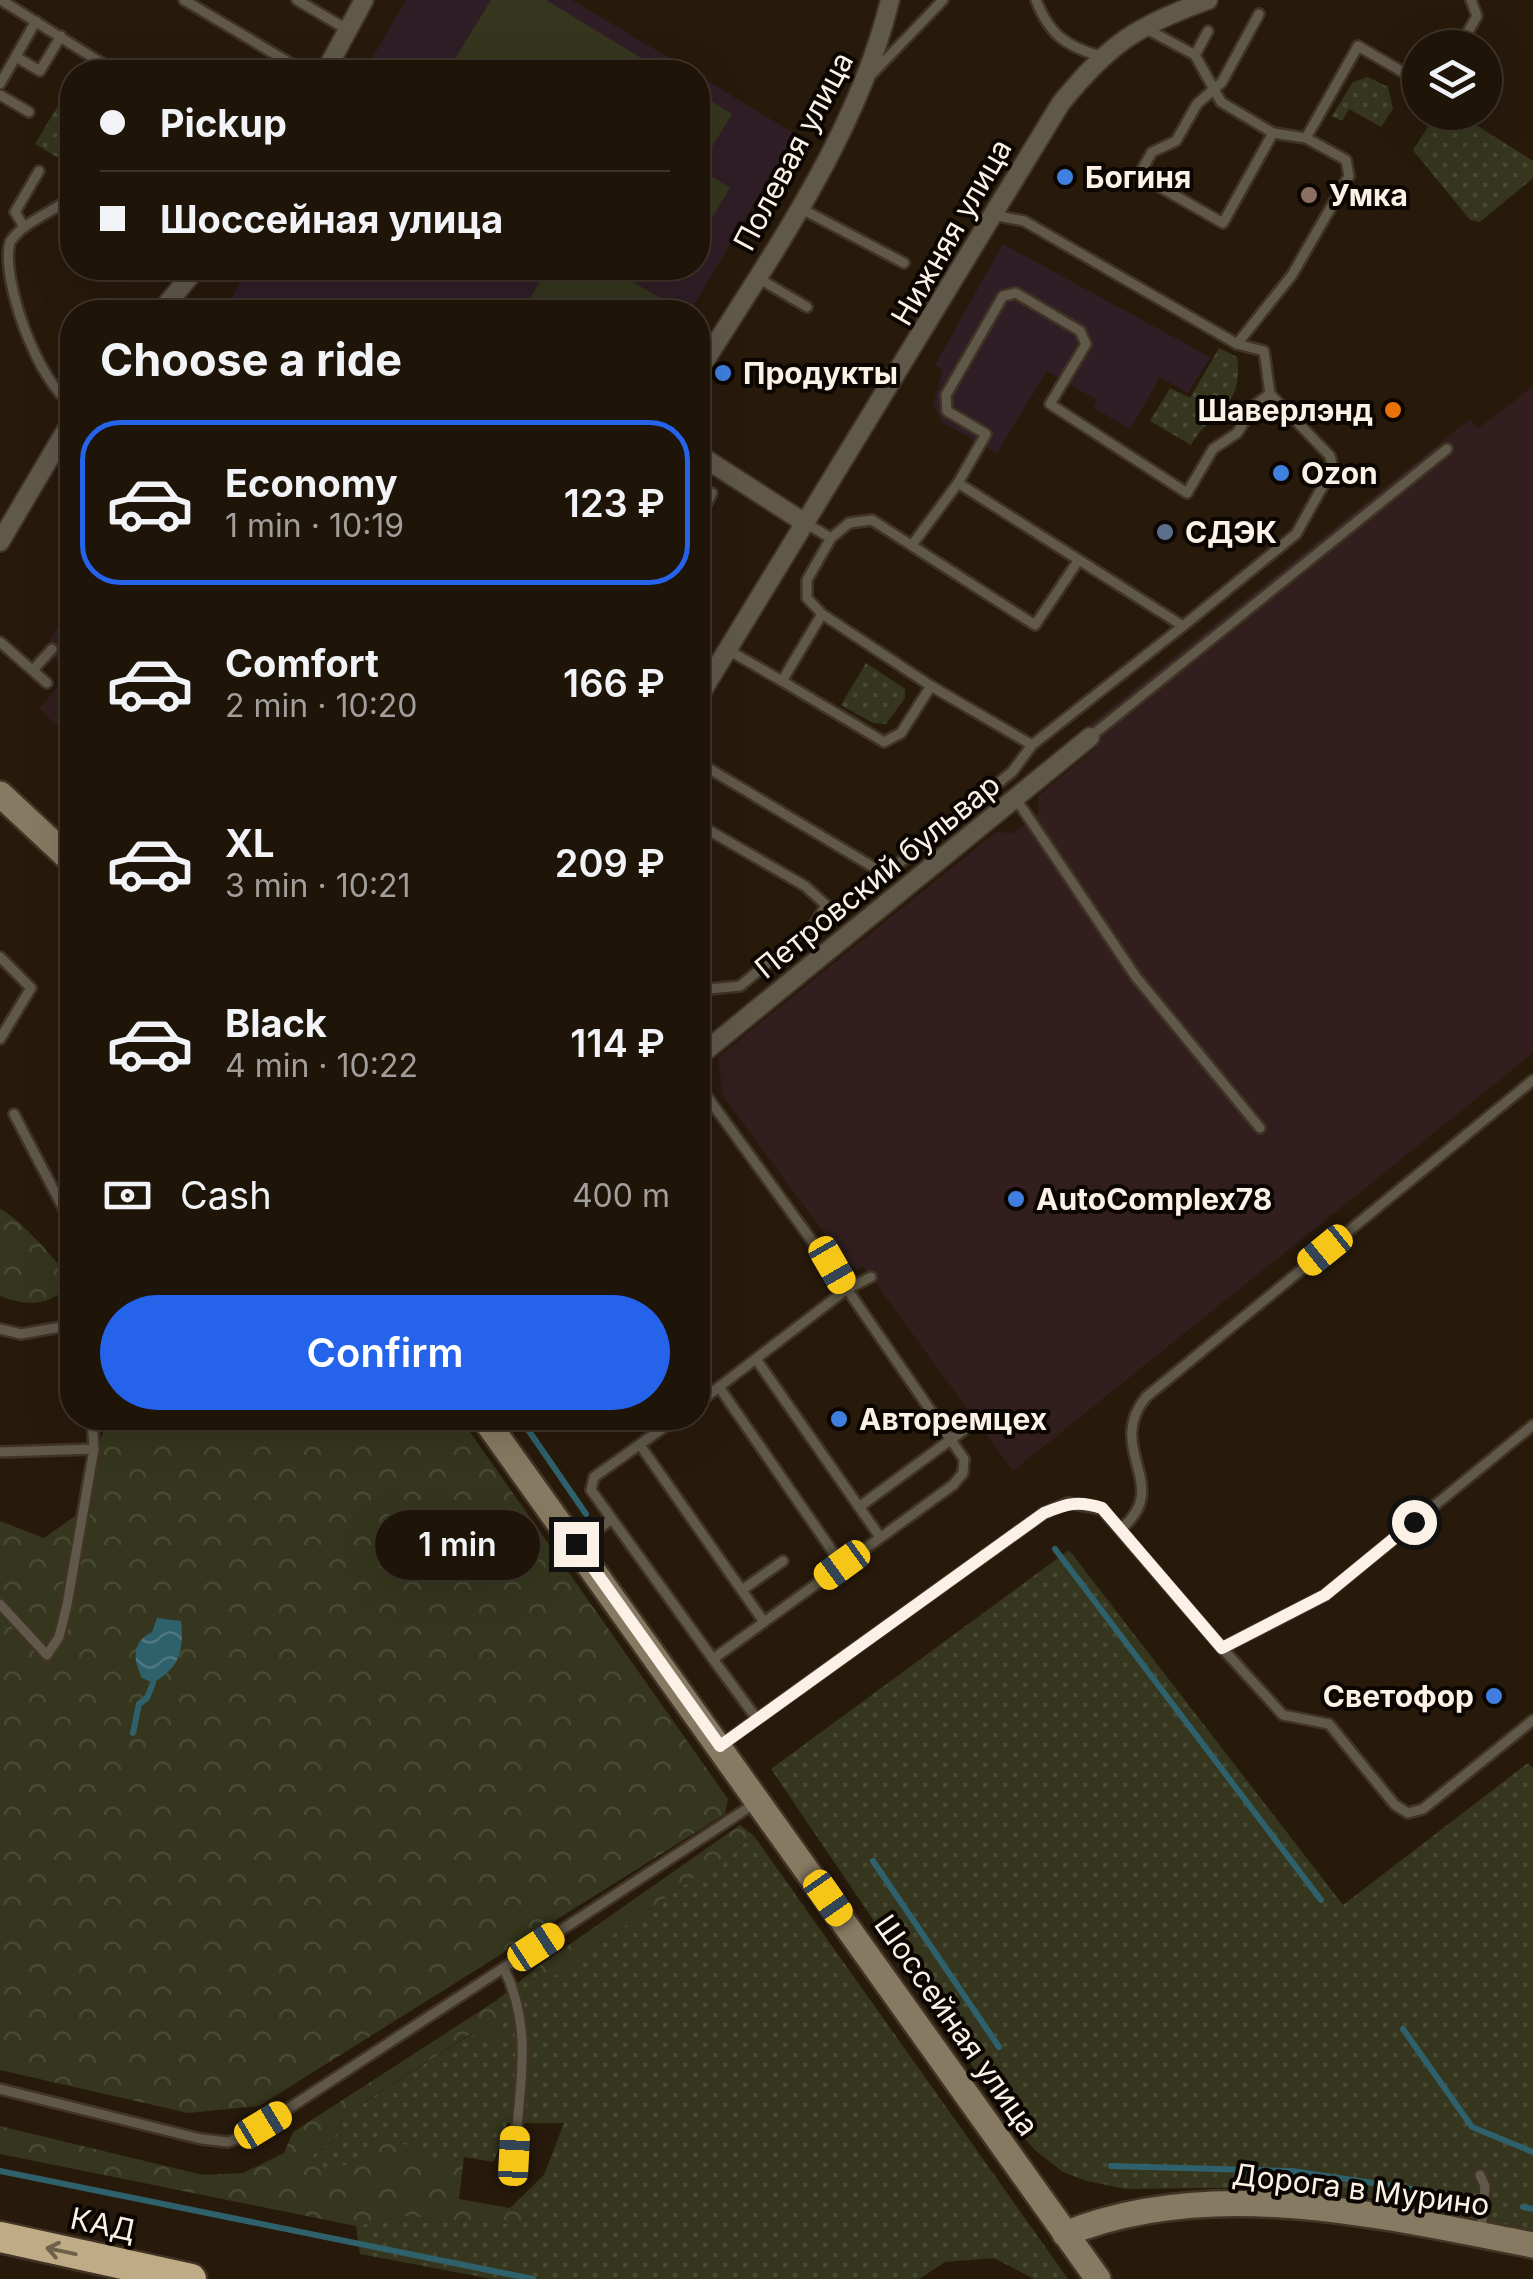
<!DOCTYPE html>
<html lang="en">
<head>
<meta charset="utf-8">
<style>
  body { margin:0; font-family:Inter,sans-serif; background:#261d12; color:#f1f3f6; height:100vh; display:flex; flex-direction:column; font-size:38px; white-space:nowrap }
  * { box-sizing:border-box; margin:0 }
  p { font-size:32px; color:#a19e9c }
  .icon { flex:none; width:55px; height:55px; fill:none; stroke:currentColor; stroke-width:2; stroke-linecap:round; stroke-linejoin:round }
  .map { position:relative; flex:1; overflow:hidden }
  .details { position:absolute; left:60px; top:300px; width:650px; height:1130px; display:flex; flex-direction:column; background:#1e1408; border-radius:40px; box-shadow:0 10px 40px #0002,0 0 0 2px #3c3329 }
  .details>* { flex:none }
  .banner { position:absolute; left:60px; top:60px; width:650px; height:220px; border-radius:40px; box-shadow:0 10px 40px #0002,0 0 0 2px #3c3329; display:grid; align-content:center; height:220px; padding:0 40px; background:#1e1408 }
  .buttons { position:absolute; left:1402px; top:30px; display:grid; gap:20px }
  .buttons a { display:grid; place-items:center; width:100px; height:100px; border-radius:50%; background:#1e1408; box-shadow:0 10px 40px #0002,0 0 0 2px #3c3329; font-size:50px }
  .end { position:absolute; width:45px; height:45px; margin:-22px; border:12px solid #fbf1e7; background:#111; box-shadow:0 0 0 5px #111 }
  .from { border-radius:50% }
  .bubble { position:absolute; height:70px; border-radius:35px; background:#1e1408; box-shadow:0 10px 40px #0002,0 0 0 2px #3c3329; font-size:32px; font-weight:600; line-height:70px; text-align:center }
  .car { position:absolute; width:30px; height:60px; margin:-30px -15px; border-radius:12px; box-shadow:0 0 8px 2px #0007; background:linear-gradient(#f5c518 24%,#345 0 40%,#f5c518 0 76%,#345 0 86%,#f5c518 0) }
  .banner b { display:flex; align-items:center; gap:35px; height:95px; font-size:38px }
  .banner b+b { border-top:2px solid #3c3329 }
  .banner i { width:25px; height:25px; background:#f1f3f6 }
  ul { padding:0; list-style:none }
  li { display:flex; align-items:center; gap:30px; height:165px; margin:0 20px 15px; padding:0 20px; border:5px solid transparent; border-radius:40px }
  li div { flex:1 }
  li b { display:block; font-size:38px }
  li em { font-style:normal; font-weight:600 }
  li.active { border-color:#2563eb }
  li>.icon { width:90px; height:90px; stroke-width:1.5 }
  h2 { padding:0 40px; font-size:45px; line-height:120px }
  .pay { display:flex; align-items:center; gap:25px; height:110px; padding:0 40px; font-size:38px }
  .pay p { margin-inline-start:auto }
  .button { display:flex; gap:20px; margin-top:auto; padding:20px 40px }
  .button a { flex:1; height:115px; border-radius:60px; background:#2563eb; color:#fff; font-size:40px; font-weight:600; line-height:115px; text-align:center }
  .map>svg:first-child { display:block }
</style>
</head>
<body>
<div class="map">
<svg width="1533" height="2279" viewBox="0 0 1533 2279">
  <defs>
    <pattern id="grass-dots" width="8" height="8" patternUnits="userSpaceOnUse" patternTransform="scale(2.5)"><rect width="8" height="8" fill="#35361d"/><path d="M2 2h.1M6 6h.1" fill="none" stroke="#494a33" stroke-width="1.8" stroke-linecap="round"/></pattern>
    <pattern id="forest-crowns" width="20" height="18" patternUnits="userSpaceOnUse" patternTransform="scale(2.5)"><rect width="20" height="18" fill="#35361d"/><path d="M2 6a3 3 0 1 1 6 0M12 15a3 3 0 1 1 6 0" fill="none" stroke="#494a33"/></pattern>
    <pattern id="water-waves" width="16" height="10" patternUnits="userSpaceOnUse" patternTransform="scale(2.5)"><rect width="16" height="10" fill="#2f616c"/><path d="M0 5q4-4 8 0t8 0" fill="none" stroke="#4e7881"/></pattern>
  </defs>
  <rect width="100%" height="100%" fill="#281a0b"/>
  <!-- industrial -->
  <g fill="#321e1f">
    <polygon points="1533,386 1533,1053 1013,1471 863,1266 857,1270 842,1257 722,1095 718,1057 996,832 1013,833 1039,813 1038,796 1097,747 1084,729 1470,419 1478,429"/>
    <polygon points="72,608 72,739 39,709 63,680 49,639"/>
  </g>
  <!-- education -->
  <g fill="#301e26">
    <polygon points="406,0 572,0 693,72 364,72"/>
    <polygon points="698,75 795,134 690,312 223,312 249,268 698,268"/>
    <polygon points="1003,244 1210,357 1188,393 1160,377 1130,429 1094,408 1097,400 1047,371 997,453 942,422 933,405 943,370 935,365"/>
  </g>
  <!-- grass -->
  <g fill="url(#grass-dots)">
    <polygon points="1368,77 1388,87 1393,109 1381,127 1349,109 1342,121 1332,116 1353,82"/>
    <polygon points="63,97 72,103 72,166 35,144"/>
    <polygon points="1437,113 1457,113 1533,161 1533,178 1480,222 1470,220 1413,150"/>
    <path d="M1219 348 1237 357C1244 409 1213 408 1191 445L1150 421 1170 388 1190 398Z"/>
    <polygon points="866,663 905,689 905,698 886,724 873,723 841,705"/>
    <polygon points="1069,1550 1343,1905 1528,1763 1533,1768 1533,2233 1414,2204 1282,2187 1126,2189 1087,2181 1063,2172 1036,2151 1013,2126 771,1769"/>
    <polygon points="754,1836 1068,2279 1034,2279 994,2258 945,2262 919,2279 492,2279 360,2254 356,2226 403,2216 519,2224 526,2212 510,2208 544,2175 564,2123 507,2123 494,2162 464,2157 441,2165 420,2160 339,2171 312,2166 312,2155 333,2141 344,2115 473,2033 482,2044 503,2014 497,2000 536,1968 540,1985"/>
  </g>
  <!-- forest -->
  <g fill="url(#forest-crowns)">
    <path d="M0 1209C14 1213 67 1270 72 1284 48 1306 29 1307 0 1296Z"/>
    <polygon points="109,1418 460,1418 728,1799 725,1814 259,2106 188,2113 0,2070 0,1521 44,1538 92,1504 86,1476"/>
    <polygon points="740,1825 754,1836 539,1986 536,1968"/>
    <path d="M497 2000 503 2014 500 2035 481 2044 472 2033 344 2115 333 2141 312 2155V2165L339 2170 379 2139 408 2145C426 2166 439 2166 464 2157L459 2199 527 2211 519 2225 404 2216 356 2226 0 2154V2126L203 2175 243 2173 284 2153 293 2132Z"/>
  </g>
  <!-- pitch -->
  <g fill="#35361d">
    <polygon points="491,0 546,0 664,72 447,72"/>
    <polygon points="698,93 732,114 698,170"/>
    <polygon points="708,174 730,188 704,231 698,226 698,191"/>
    <polygon points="548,268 609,268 683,311 522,312"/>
  </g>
  <!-- water -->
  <path fill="url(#water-waves)" d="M157 1618 181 1621C184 1651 180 1667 153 1683L142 1678C133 1658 131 1643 152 1632Z"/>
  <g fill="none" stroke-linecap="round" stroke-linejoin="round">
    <!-- stream -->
    <g stroke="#2f616c" stroke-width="6">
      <polyline points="520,1418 586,1514"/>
      <polyline points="1055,1549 1321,1900"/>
      <polyline points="133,1733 139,1704 147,1698 153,1683"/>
      <polyline points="873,1861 999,2047"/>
      <polyline points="1403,2029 1472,2127 1533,2152"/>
      <polyline points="1111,2166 1292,2171 1453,2195"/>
      <polyline points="0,2171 533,2279"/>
      <polyline points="1523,2207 1533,2209"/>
    </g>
    <!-- lane casing -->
    <g stroke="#413425" stroke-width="14">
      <g id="lane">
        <polyline points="1,0 116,72"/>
        <polyline points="184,0 305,72"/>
        <polyline points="297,0 348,30"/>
        <path d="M1036 0C1049 34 1065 46 1100 56"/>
        <polyline points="1259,14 1222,82 1197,104 1176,141 1152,152 1139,175 1223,223 1273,133"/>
        <polyline points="1145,28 1195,55 1221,102 1273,133 1306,138 1346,160 1349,176 1292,275 1237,344"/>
        <polyline points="1459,48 1477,16 1471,0"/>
        <polyline points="1195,55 1208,31"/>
        <polyline points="16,57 40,71 61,36"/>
        <polyline points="872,74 943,0"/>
        <polyline points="0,84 36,21"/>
        <polyline points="0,95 29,112"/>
        <polyline points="1306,138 1358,46 1420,82"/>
        <path d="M72 197C53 212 23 222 10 242 0 278 38 383 72 404"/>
        <polyline points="800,208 904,263"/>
        <polyline points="24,227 15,212 39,171"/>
        <polyline points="758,278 807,307"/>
        <polyline points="958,483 986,434 947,411 946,395 1003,296 1016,293 1080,331 1086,344 1050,404 1187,493 1213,449 1237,433 1255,405 1270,394"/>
        <polyline points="698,520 712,493"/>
        <polyline points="805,523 831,538 807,580 807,598 822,614"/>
        <polyline points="831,538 849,523 872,520 1035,625 1078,561"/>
        <polyline points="912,545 958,483 1183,626 1296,534 1333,468 1330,456 1270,394 1264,351 1237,344 1024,221 993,215"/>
        <polyline points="0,642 47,683"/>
        <polyline points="33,670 52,649"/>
        <polyline points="782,681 884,742 901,733 931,686"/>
        <polyline points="1090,737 1447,449"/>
        <polyline points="1032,745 1183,626"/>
        <polyline points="698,762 878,870 897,865 1012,772 1032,745 931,686 822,614 782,681 728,650"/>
        <polyline points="698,784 707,768"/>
        <polyline points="1016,799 1136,977 1260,1128"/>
        <polyline points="698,824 805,886 826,905 815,924 740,986 698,990"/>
        <polyline points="0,957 31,988 0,1039"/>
        <polyline points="698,1035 710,1047"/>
        <polyline points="698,1084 847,1289 871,1277"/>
        <polyline points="14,1114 72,1225"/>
        <polyline points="0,1329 21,1334 72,1325"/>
        <polyline points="756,1359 880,1537"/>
        <polyline points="719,1387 842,1565"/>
        <polyline points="677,1418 594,1477 591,1490 713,1659 953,1485 963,1473 964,1459 847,1289 698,1403"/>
        <polyline points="640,1445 764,1622"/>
        <polyline points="0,1452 94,1449 92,1418"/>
        <polyline points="859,1507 976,1421"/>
        <path d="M1122 1528C1173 1485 1104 1449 1146 1397L1533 1080"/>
        <polyline points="578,1543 611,1520"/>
        <polyline points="742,1590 783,1561"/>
        <polyline points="0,1604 47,1655 59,1637 67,1605 94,1449"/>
        <polyline points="1222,1648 1283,1715 1329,1724 1395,1805 1408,1813 1423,1809 1533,1720"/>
        <polyline points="713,1659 757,1719"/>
        <polyline points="721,1745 1044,1513 1068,1503 1102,1509 1222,1648 1325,1595 1533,1425"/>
        <path d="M504 1968C535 2034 518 2086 515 2156"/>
        <polyline points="0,2089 201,2139 228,2142 248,2135 757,1802"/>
        <polyline points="1480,2175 1485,2186 1481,2232"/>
      </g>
    </g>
    <!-- street casing -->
    <g stroke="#413425" stroke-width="22">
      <g id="street">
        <polyline points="325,72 364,0"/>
        <polyline points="160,312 197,268"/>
        <path d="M698 372C771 255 857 136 890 0"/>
        <polyline points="698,454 805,523"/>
        <polyline points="0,542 72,420"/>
        <path d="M698 698 1061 103C1109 44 1136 26 1208 0"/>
        <polyline points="698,1057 1090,737"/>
      </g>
    </g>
    <!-- secondary casing -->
    <g stroke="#413425" stroke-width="30">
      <g id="secondary">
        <polyline points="0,794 72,861"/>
        <polyline points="484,1418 1098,2279"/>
        <path d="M1065 2234C1212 2174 1383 2216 1533 2245"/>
      </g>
    </g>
    <!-- highway casing -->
    <g stroke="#413425" stroke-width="35">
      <polyline id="highway" points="0,2237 191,2279"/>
    </g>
    <!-- lane -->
    <use href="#lane" stroke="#60594a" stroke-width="9"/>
    <!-- street -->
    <use href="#street" stroke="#60594a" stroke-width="18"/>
    <!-- secondary -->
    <use href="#secondary" stroke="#877a62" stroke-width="25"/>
    <!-- highway -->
    <use href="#highway" stroke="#bfac86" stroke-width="30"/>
  </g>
  <!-- one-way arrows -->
  <defs><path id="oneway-shaft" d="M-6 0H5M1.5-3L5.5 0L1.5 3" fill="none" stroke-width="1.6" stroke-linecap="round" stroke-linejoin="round" transform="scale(2.5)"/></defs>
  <use stroke="#6e614b" href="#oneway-shaft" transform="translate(61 2251) rotate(-168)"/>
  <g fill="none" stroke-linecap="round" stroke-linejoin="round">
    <!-- route -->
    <path stroke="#fbf1e7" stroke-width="12" d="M576 1544 720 1746 1044 1513C1066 1504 1078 1500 1102 1508L1222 1648 1325 1595 1414 1522"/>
  </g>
  <!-- markers -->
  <g fill="#3f7fe0" stroke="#0c0603" stroke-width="4">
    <circle cx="1065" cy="177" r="10"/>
    <circle cx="723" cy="373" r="10"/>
    <circle cx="1281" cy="473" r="10"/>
    <circle cx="1016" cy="1199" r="10"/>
    <circle cx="839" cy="1419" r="10"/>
    <circle cx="1494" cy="1696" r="10"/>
  </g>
  <circle fill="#8d6e63" stroke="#0c0603" stroke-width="4" cx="1309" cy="195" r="10"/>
  <circle fill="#e8710a" stroke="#0c0603" stroke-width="4" cx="1393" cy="410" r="10"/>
  <circle fill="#5c6f8a" stroke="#0c0603" stroke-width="4" cx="1165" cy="532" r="10"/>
  <g text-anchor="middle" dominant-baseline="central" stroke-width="8" stroke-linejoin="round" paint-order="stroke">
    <!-- street labels -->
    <g font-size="30" fill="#fbf1e7" stroke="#0c0603">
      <text transform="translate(793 151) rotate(-62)">Полевая улица</text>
      <text transform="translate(951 232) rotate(-60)">Нижняя улица</text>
      <text transform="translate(877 876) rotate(-39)">Петровский бульвар</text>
      <text transform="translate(957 2025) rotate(55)">Шоссейная улица</text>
      <text transform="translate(1361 2189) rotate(7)">Дорога в Мурино</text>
      <text transform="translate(103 2224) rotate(12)">КАД</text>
    </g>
    <!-- poi labels -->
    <g font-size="30" font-weight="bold" fill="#fbf1e7" stroke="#0c0603" text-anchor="start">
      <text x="1085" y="177">Богиня</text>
      <text x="1329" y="195">Умка</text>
      <text x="743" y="373">Продукты</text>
      <text x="1373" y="410" text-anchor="end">Шаверлэнд</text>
      <text x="1301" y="473">Ozon</text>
      <text x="1185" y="532">СДЭК</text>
      <text x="1036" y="1199">AutoComplex78</text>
      <text x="859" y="1419">Авторемцех</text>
      <text x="1474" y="1696" text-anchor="end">Светофор</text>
    </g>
  </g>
</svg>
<div class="buttons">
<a><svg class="icon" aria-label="layers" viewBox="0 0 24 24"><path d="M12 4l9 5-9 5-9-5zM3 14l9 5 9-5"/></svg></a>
</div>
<i class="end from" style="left:1414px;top:1522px"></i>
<i class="end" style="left:576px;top:1544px"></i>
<div class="bubble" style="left:375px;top:1510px;width:165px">1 min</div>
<i class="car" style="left:1325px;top:1250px;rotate:231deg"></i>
<i class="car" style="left:832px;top:1265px;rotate:150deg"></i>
<i class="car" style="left:842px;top:1565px;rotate:234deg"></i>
<i class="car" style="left:828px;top:1898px;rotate:145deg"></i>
<i class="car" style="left:536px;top:1947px;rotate:57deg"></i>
<i class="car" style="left:263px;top:2125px;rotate:59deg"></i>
<i class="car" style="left:514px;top:2156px;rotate:3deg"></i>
<div class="banner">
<b><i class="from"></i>Pickup</b>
<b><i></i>Шоссейная улица</b>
</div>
<section class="details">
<h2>Choose a ride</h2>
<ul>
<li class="active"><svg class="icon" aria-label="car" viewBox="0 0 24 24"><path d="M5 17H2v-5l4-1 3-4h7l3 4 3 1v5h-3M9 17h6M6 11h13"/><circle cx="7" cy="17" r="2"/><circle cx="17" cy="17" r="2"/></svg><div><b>Economy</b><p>1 min · 10:19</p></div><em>123 ₽</em></li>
<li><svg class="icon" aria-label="car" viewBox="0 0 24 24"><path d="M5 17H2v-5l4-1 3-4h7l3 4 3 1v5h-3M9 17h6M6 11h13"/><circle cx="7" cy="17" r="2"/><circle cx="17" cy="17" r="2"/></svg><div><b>Comfort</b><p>2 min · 10:20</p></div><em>166 ₽</em></li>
<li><svg class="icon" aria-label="car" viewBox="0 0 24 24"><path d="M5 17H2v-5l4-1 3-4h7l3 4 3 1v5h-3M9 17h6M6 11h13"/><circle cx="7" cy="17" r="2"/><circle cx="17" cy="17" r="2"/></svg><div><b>XL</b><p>3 min · 10:21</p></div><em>209 ₽</em></li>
<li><svg class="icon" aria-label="car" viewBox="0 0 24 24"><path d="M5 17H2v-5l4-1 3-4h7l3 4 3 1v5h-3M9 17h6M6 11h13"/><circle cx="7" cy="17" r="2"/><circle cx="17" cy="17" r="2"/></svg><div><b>Black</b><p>4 min · 10:22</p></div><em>114 ₽</em></li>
</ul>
<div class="pay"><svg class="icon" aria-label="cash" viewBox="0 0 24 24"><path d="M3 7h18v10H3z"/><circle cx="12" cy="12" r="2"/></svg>Cash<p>400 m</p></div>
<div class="button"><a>Confirm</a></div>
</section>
</div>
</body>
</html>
